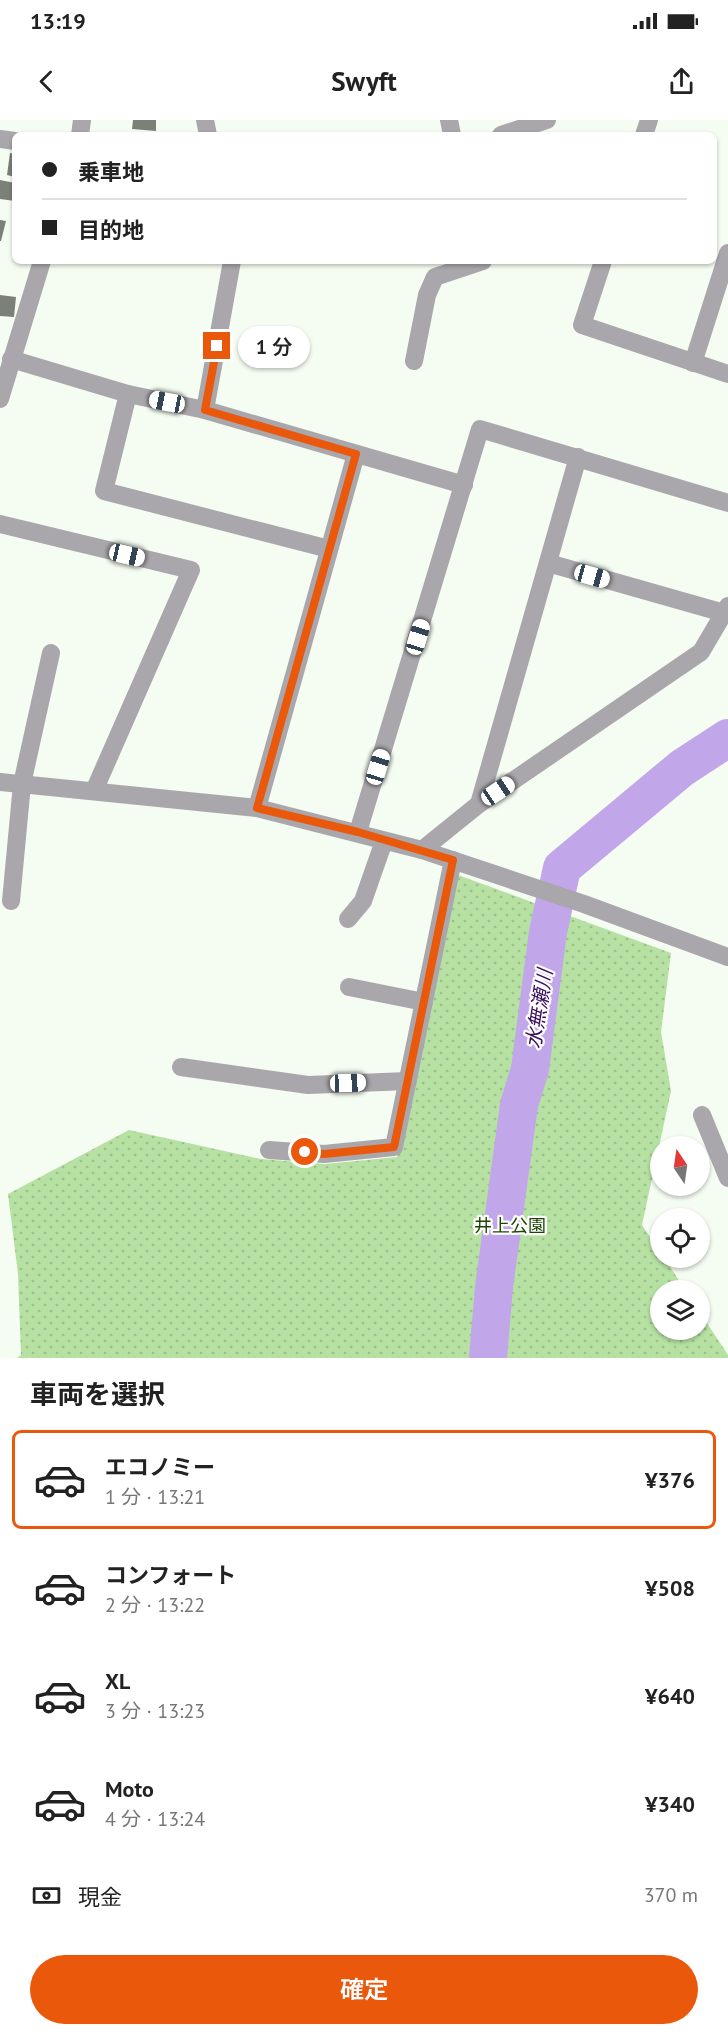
<!DOCTYPE html>
<html lang="ja">
<head>
<meta charset="utf-8">
<style>
  body { margin:0; font-family:"PT Sans","Noto Sans JP",sans-serif; background:#f2f2f2; color:#222; height:100vh; display:flex; flex-direction:column; font-size:22px; white-space:nowrap }
  * { box-sizing:border-box; margin:0 }
  p { font-size:20px; color:#767676 }
  .icon { flex:none; width:33px; height:33px; fill:none; stroke:currentColor; stroke-width:2; stroke-linecap:round; stroke-linejoin:round }
  .map { position:relative; height:1238px; overflow:hidden }
  .drawer { display:flex; flex-direction:column; background:#fff; flex:1 }
  .drawer>* { flex:none }
  .banner { position:absolute; left:12px; top:12px; width:705px; height:132px; border-radius:9px; box-shadow:0 2px 4px #0004; display:grid; align-content:center; height:132px; padding:0 30px; background:#fff }
  .needle { width:39px; rotate:347deg }
  .controls { position:absolute; left:650px; top:1016px; display:grid; gap:12px }
  .controls a { display:grid; place-items:center; width:60px; height:60px; border-radius:50%; background:#fff; box-shadow:0 2px 4px #0004; font-size:30px }
  .end { position:absolute; width:27px; height:27px; margin:-14px; border:8px solid #ea580c; background:#fff; box-shadow:0 0 0 3px #fff }
  .from { border-radius:50% }
  .bubble { position:absolute; height:42px; border-radius:21px; background:#fff; box-shadow:0 2px 4px #0004; font-size:20px; font-weight:600; line-height:42px; text-align:center }
  .car { position:absolute; width:18px; height:36px; margin:-18px -9px; border-radius:8px; box-shadow:0 0 4px 2px #0007; background:linear-gradient(#fff 24%,#345 0 40%,#fff 0 76%,#345 0 86%,#fff 0) }
  .banner b { display:flex; align-items:center; gap:21px; height:57px; font-size:22px }
  .banner b+b { border-top:2px solid #e0e0e0 }
  .banner i { width:15px; height:15px; background:#222 }
  ul { padding:0; list-style:none }
  li { display:flex; align-items:center; gap:18px; height:99px; margin:0 12px 9px; padding:0 18px; border:3px solid transparent; border-radius:9px }
  li div { flex:1 }
  li b { display:block; font-size:22px }
  li em { font-style:normal; font-weight:600 }
  li.current { border-color:#ea580c }
  li>.icon { width:54px; height:54px; stroke-width:1.5 }
  h2 { padding:0 30px; font-size:27px; line-height:72px }
  .pay { display:flex; align-items:center; gap:15px; height:66px; padding:0 30px; font-size:22px }
  .pay p { margin-inline-start:auto }
  .button { display:flex; gap:12px; margin-top:auto; padding:12px 30px }
  .button a { flex:1; height:69px; border-radius:36px; background:#ea580c; color:#fff; font-size:24px; font-weight:600; line-height:69px; text-align:center }
  .status { display:flex; justify-content:space-between; align-items:center; height:42px; padding:0 30px; background:#fff; direction:ltr }
  .status svg { height:16px; fill:currentColor }
  header { display:flex; justify-content:space-between; align-items:center; height:78px; padding:0 30px; background:#fff; font-size:27px; font-weight:600 }
  .map>svg:first-child { display:block }
</style>
</head>
<body>
<div class="status"><b>13:19</b><svg viewBox="0 0 49 12"><path d="M0 12V9h3v3zM5 12V6h3v6zM10 12V3h3v9zM15 12V0h3v12zM26 1h20v11H26zM47 4h2v5h-2z"/></svg></div>
<header><svg class="icon" aria-label="back" viewBox="0 0 24 24"><path d="M15 5l-7 7 7 7"/></svg>Swyft<svg class="icon" aria-label="share" viewBox="0 0 24 24"><path d="M12 15V3M7 8l5-5 5 5M5 13v7h14v-7"/></svg></header>
<div class="map">
<svg width="728" height="1238" viewBox="0 0 728 1238">
  <defs>
    <pattern id="park-dots" width="8" height="8" patternUnits="userSpaceOnUse" patternTransform="scale(1.5)"><rect width="8" height="8" fill="#b6e1a3"/><path d="M2 2h.1M6 6h.1" fill="none" stroke="#9bc08b" stroke-width="1.8" stroke-linecap="round"/></pattern>
  </defs>
  <rect width="100%" height="100%" fill="#f5fcf1"/>
  <!-- park -->
  <polygon fill="url(#park-dots)" points="458,755 671,833 661,912 671,971 642,1105 660,1132 660,1137 664,1137 685,1170 660,1170 660,1209 699,1209 699,1191 728,1235 728,1238 17,1238 21,1235 18,1154 8,1074 129,1010 261,1039 325,1044 397,1037"/>
  <g fill="none" stroke-linecap="round" stroke-linejoin="round">
    <!-- river -->
    <polyline stroke="#c2a6ea" stroke-width="38" points="488,1238 494,1167 519,985 530,949 548,812 562,748 682,648 728,618"/>
  </g>
  <!-- building -->
  <g fill="#7b8178">
    <polygon points="133,0 156,0 156,11 132,9"/>
    <polygon points="10,33 15,34 15,57 7,55"/>
    <polygon points="0,60 15,63 15,81 0,79"/>
    <polygon points="0,100 6,101 1,121 0,121"/>
    <polygon points="0,175 16,177 14,197 0,196"/>
  </g>
  <g fill="none" stroke-linecap="round" stroke-linejoin="round">
    <!-- minor -->
    <g stroke="#a9a7ac" stroke-width="18">
      <polyline points="205,0 208,15"/>
      <polyline points="449,0 452,15"/>
      <polyline points="80,15 82,0"/>
      <polyline points="501,15 547,0"/>
      <polyline points="644,15 649,0"/>
      <polyline points="0,19 15,21"/>
      <polyline points="603,141 582,205 728,254"/>
      <polyline points="11,239 128,274 205,290 464,365"/>
      <polyline points="414,241 427,175 435,157 483,141"/>
      <polyline points="693,243 728,133"/>
      <polyline points="128,274 104,371 329,429"/>
      <polyline points="0,279 42,141"/>
      <polyline points="205,290 232,141"/>
      <polyline points="0,404 191,450 94,671"/>
      <polyline points="548,443 724,493"/>
      <polyline points="0,662 257,688 422,730 584,784 728,837"/>
      <polyline points="479,684 578,337"/>
      <polyline points="257,688 356,334"/>
      <polyline points="358,712 480,309 728,383"/>
      <polyline points="422,730 479,684 701,532 728,486"/>
      <polyline points="11,781 22,664 51,533"/>
      <polyline points="348,799 363,781 384,721"/>
      <polyline points="349,867 424,882"/>
      <polyline points="181,947 308,965 408,961"/>
      <polyline points="702,995 728,1058"/>
      <polyline points="269,1030 324,1034 394,1027 453,740"/>
    </g>
  </g>
  <g fill="none" stroke-linecap="round" stroke-linejoin="round">
    <!-- route -->
    <polyline stroke="#ea580c" stroke-width="8" points="217,226 205,290 356,334 257,688 358,712 453,740 394,1027 324,1034 305,1032"/>
  </g>
  <g text-anchor="middle" dominant-baseline="central" stroke-width="4.5" stroke-linejoin="round" paint-order="stroke">
    <!-- park labels -->
    <g font-size="18" fill="#1d4501" stroke="#fff">
      <text x="510" y="1105">井上公園</text>
    </g>
    <!-- water labels -->
    <g font-size="20" font-style="italic" fill="#3b1160" stroke="#fff">
      <text transform="translate(539 889) rotate(-81)">水無瀬川</text>
    </g>
  </g>
</svg>
<div class="controls">
<a><svg class="needle" viewBox="-14 -14 28 28"><path d="M0-13l5 13h-10z" fill="#e53935"/><path d="M0 13l5-13h-10z" fill="#767676"/></svg></a>
<a><svg class="icon" aria-label="locate" viewBox="0 0 24 24"><circle cx="12" cy="12" r="6"/><path d="M12 2v4M12 18v4M2 12h4M18 12h4"/></svg></a>
<a><svg class="icon" aria-label="layers" viewBox="0 0 24 24"><path d="M12 4l9 5-9 5-9-5zM3 14l9 5 9-5"/></svg></a>
</div>
<i class="end from" style="left:305px;top:1032px"></i>
<i class="end" style="left:217px;top:226px"></i>
<div class="bubble" style="left:238px;top:206px;width:72px">1 分</div>
<i class="car" style="left:167px;top:282px;rotate:281deg"></i>
<i class="car" style="left:127px;top:435px;rotate:103deg"></i>
<i class="car" style="left:592px;top:456px;rotate:106deg"></i>
<i class="car" style="left:418px;top:517px;rotate:17deg"></i>
<i class="car" style="left:378px;top:647px;rotate:17deg"></i>
<i class="car" style="left:498px;top:671px;rotate:56deg"></i>
<i class="car" style="left:348px;top:963px;rotate:88deg"></i>
<div class="banner">
<b><i class="from"></i>乗車地</b>
<b><i></i>目的地</b>
</div>
</div>
<section class="drawer">
<h2>車両を選択</h2>
<ul>
<li class="current"><svg class="icon" aria-label="car" viewBox="0 0 24 24"><path d="M5 17H2v-5l4-1 3-4h7l3 4 3 1v5h-3M9 17h6M6 11h13"/><circle cx="7" cy="17" r="2"/><circle cx="17" cy="17" r="2"/></svg><div><b>エコノミー</b><p>1 分 · 13:21</p></div><em>¥376</em></li>
<li><svg class="icon" aria-label="car" viewBox="0 0 24 24"><path d="M5 17H2v-5l4-1 3-4h7l3 4 3 1v5h-3M9 17h6M6 11h13"/><circle cx="7" cy="17" r="2"/><circle cx="17" cy="17" r="2"/></svg><div><b>コンフォート</b><p>2 分 · 13:22</p></div><em>¥508</em></li>
<li><svg class="icon" aria-label="car" viewBox="0 0 24 24"><path d="M5 17H2v-5l4-1 3-4h7l3 4 3 1v5h-3M9 17h6M6 11h13"/><circle cx="7" cy="17" r="2"/><circle cx="17" cy="17" r="2"/></svg><div><b>XL</b><p>3 分 · 13:23</p></div><em>¥640</em></li>
<li><svg class="icon" aria-label="car" viewBox="0 0 24 24"><path d="M5 17H2v-5l4-1 3-4h7l3 4 3 1v5h-3M9 17h6M6 11h13"/><circle cx="7" cy="17" r="2"/><circle cx="17" cy="17" r="2"/></svg><div><b>Moto</b><p>4 分 · 13:24</p></div><em>¥340</em></li>
</ul>
<div class="pay"><svg class="icon" aria-label="cash" viewBox="0 0 24 24"><path d="M3 7h18v10H3z"/><circle cx="12" cy="12" r="2"/></svg>現金<p>370 m</p></div>
<div class="button"><a>確定</a></div>
</section>
</body>
</html>
